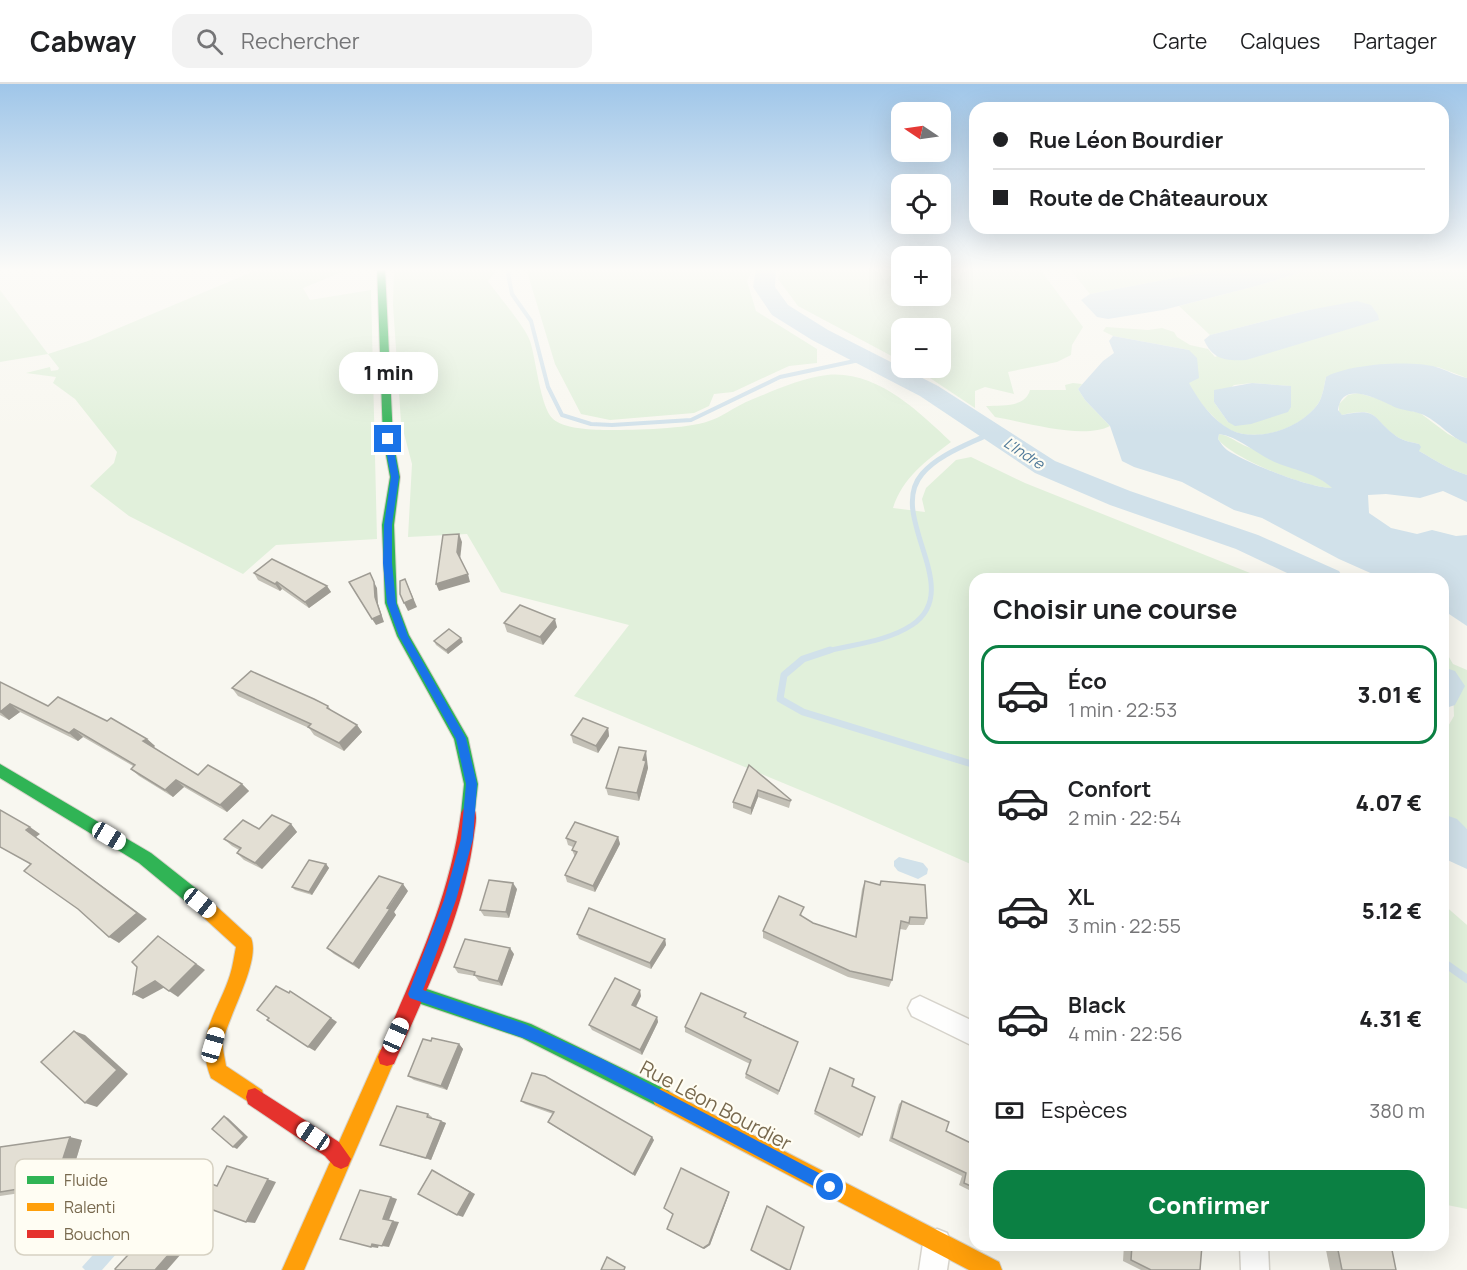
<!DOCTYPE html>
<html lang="fr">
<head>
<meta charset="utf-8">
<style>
  body { margin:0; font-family:Manrope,sans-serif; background:#f2f2f2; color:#202124; height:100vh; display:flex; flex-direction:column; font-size:22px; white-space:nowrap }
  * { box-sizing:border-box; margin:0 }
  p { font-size:20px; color:#757577 }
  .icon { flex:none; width:33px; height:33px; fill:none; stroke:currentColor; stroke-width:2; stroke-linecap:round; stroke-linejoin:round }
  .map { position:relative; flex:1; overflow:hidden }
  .sheet { position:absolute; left:969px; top:489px; width:480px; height:678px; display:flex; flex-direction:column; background:#fff; border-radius:18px; box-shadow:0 6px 24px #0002 }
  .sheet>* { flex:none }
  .hud { position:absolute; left:969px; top:18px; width:480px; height:132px; border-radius:18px; box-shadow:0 6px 24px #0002; display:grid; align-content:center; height:132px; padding:0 24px; background:#fff }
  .needle { width:39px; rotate:283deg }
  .buttons { position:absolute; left:891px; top:18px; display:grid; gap:12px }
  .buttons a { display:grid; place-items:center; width:60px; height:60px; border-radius:12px; background:#fff; box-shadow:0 6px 24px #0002; font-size:30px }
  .end { position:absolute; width:27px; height:27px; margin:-14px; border:8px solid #1a73e8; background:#fff; box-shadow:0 0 0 3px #fff }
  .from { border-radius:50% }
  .bubble { position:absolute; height:42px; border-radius:18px; background:#fff; box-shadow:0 6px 24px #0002; font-size:20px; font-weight:800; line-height:42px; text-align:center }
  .car { position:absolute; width:18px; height:36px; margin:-18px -9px; border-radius:8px; box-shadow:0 0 4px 2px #0007; background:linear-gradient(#fff 24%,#345 0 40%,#fff 0 76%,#345 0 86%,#fff 0) }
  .hud b { display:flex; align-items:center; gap:21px; height:57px; font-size:22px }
  .hud b+b { border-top:2px solid #e0e0e0 }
  .hud i { width:15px; height:15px; background:#202124 }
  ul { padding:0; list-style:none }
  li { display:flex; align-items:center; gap:18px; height:99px; margin:0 12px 9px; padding:0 12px; border:3px solid transparent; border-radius:18px }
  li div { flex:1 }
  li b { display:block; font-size:22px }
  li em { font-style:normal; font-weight:800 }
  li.current { border-color:#0b8043 }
  li>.icon { width:54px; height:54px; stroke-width:1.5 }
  h2 { padding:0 24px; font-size:27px; line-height:72px }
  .pay { display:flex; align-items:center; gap:15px; height:66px; padding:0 24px; font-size:22px }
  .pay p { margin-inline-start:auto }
  .action { display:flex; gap:12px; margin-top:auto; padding:12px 24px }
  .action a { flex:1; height:69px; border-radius:18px; background:#0b8043; color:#fff; font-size:24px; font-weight:800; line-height:69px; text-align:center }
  header { display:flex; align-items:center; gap:36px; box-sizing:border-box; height:84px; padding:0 30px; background:#fff; border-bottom:2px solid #e0e0e0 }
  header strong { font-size:28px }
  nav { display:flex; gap:33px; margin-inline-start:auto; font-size:21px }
  .search { width:420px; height:54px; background:#f2f2f2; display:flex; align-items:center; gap:15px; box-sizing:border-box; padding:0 21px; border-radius:18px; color:#757577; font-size:22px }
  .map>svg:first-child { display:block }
</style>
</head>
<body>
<header>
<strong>Cabway</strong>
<div class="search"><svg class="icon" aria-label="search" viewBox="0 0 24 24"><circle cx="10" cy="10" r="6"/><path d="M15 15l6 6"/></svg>Rechercher</div>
<nav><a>Carte</a><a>Calques</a><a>Partager</a></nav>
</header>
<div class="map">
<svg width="1467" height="1186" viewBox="0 0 1467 1186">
  <rect width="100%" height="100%" fill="#f8f7f0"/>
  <!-- green -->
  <g fill="#e1f0db" fill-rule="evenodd">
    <polygon points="249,184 352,184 303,204 310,216 371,206 377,455 276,461 243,490 129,432 90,402 114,379 117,368 75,315 53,299 56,293 26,289 50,283 51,287 58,286 59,284 48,270 0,278 0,206 48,270 88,257 252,188"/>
    <path d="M394 184H496L495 188 488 197C497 210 526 244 530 257 536 274 540 323 553 335 564 345 594 346 610 346 635 346 687 345 709 337 722 333 733 324 746 318 771 308 800 294 827 291 877 286 919 328 951 358 926 377 903 393 893 424L925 428 922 415 926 404 956 376 971 373 1025 399 1265 495H975V782L841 723 574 612 629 541 501 508 467 450 408 453 412 380 401 338 393 221Z"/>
    <polygon points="524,184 753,184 747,197 756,227 817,265 817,279 789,282 733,308 714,310 709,322 694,329 610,336 581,330 555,280 529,194"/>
    <polygon points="783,184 901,184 902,212 940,212 941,184 1039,184 1083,243 1072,261 1071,271 1057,278 1008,288 1014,310 985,303 975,307 975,324 915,284 940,284 940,244 902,244 901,277 798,222 778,195"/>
    <polygon points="1069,184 1226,184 1090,210"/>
    <path d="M1315 184H1467V294L1438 283 1326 293C1324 302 1323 312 1318 320 1301 344 1263 357 1235 348 1223 344 1215 334 1206 325 1200 318 1191 307 1188 298 1186 289 1189 275 1189 266L1113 252 1103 247 1106 243 1148 246 1162 244 1174 248 1177 253 1190 261 1208 265 1215 273 1328 224 1309 226 1210 251 1179 222 1260 201ZM1252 299 1290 302V317C1264 335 1260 341 1228 338L1214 318 1234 301Z"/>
    <path d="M1073 299 1082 300 1078 305 1085 316 1110 342C1083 356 1025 338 995 333L986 322C1001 321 1025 324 1030 306H1066L1065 301Z"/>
    <path d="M1358 309 1379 315 1399 324 1420 329 1448 350 1467 360V391C1448 385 1435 376 1419 367V360C1411 358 1403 357 1396 352 1371 335 1380 322 1342 331L1339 329V320L1348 311Z"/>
    <path d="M1219 350C1231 352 1237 359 1248 363 1277 375 1309 384 1333 404 1307 404 1233 375 1218 355Z"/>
    <polygon points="1443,563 1453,580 1467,586 1467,745 1443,730 1443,651 1454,632 1453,604 1443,584"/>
    <polygon points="1443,820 1467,841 1467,1125 1447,1121 1443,1110"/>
  </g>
  <!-- water -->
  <g fill="#d1e1ea" fill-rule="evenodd">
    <polygon points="1226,184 1315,184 1260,201 1163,226 1108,235 1097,233 1081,216 1090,210"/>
    <path d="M1357 217 1371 221 1378 231 1379 236 1246 276C1226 277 1213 276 1204 256L1210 251 1309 226Z"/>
    <path d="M1113 252 1189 266 1197 274 1199 294 1189 299C1199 317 1212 336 1231 346 1258 359 1301 344 1318 320 1323 312 1324 302 1326 293 1349 280 1410 276 1436 283 1447 286 1456 292 1467 294V360C1450 353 1440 339 1424 331 1415 327 1406 327 1397 324 1381 317 1342 294 1338 326L1342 331C1380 323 1371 334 1396 352 1403 357 1411 358 1419 360L1421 363 1419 367C1435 376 1448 385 1467 391V418L1443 407 1420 414 1386 410 1368 411 1369 429 1391 444 1417 450 1432 446 1456 452 1467 451V542L1443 526V495H1384L1339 475 1262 434 1234 426 1182 398 1134 383 1122 377 1110 342 1085 316 1078 305 1103 277 1114 269 1109 257ZM1219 350C1240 353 1257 371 1277 379 1297 387 1316 389 1332 404 1311 405 1245 378 1227 366 1223 363 1221 359 1218 355Z"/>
    <polygon points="1252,299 1291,302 1291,323 1288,328 1251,340 1235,342 1228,338 1214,318 1214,306"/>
    <polygon points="899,773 923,779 928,785 927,790 918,795 898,787 894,782 894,777"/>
    <polygon points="121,1140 132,1152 102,1186 85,1186 82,1183"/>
  </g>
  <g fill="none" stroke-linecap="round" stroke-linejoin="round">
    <!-- stream-far3 -->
    <g stroke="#d1e1ea" stroke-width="4">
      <polyline points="507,184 512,210 531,237 548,303 562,331 591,340 612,341 691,336 780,293 864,275"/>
      <polyline points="982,353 992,348"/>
    </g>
    <!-- stream-far2 -->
    <path stroke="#d1e1ea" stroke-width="5" d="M824 568C853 560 886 558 912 541 966 505 886 432 922 390 937 372 964 362 985 352"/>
    <!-- stream-far1 -->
    <polyline stroke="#d1e1ea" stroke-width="7" points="830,566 803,575 784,591 780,615 803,628 975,681"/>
    <!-- stream -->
    <polyline stroke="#d1e1ea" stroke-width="8" points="1443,878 1467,895"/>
    <!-- river -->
    <g fill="#d1e1ea" fill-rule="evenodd">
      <polygon points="756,184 776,184 775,203 788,221 828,246 938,302 1055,377 1130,407 1258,451 1339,487 1344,495 1300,495 1236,465 1110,421 1035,389 920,312 812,256 772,231 753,203"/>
      <polygon points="1443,583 1455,587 1465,602 1455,621 1443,625"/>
      <polygon points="1443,730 1457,735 1467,745 1467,785 1443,774"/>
    </g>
    <!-- street casing -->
    <g stroke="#d6d3cb" stroke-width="3">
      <g id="street">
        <polygon points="920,912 975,938 975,963 912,932 908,924 912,916"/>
        <polygon points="937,1145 947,1149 951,1159 947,1186 919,1186 923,1159 927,1149"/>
        <polygon points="1240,1161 1268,1161 1269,1186 1241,1186"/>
      </g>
    </g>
    <!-- fast casing -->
    <g stroke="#d7d3ca" stroke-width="2">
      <g id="fast">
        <polygon points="377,184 385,184 393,355 400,393 394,441 397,519 409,551 468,654 478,700 474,734 469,736 464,734 461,729 464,700 454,655 397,552 385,519 382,441 390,393 383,355"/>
        <polygon points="0,680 151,769 203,810 205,816 203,822 197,824 191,822 139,779 0,694"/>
        <polygon points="415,901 531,940 669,1007 672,1014 669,1021 662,1024 655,1021 522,954 409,916 406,910 409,904"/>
      </g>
    </g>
    <!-- slow casing -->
    <g stroke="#d7d3ca" stroke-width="2">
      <g id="slow">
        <path d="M197 808 203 810 251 854C261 877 228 932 223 958 222 965 225 974 226 982L262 1006 264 1013 262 1020 255 1022 211 994C194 951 218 929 230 891 233 882 234 872 236 863L191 822 189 816 191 810Z"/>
        <polygon points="387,964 394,966 396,973 304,1186 282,1186 380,966"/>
        <polygon points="662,1004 999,1178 1002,1186 969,1186 655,1021 652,1014 655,1007"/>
      </g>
    </g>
    <!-- jam casing -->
    <g stroke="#d7d3ca" stroke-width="2">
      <g id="jam">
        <path d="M469 722 474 724C478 732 475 742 474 751 464 831 426 907 394 980L387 982 380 980 378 973C412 891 449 819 461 729L464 724Z"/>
        <polygon points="255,1004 339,1058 351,1075 348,1082 341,1085 334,1082 325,1072 248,1020 246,1013 248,1006"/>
      </g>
    </g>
    <!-- street -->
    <use href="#street" fill="#fefefd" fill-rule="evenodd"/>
    <!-- fast -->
    <use href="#fast" fill="#30b455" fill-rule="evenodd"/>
    <!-- slow -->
    <use href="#slow" fill="#ff9f0a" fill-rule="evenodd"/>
    <!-- jam -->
    <use href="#jam" fill="#e5322d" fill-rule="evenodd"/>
  </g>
  <!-- wall -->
  <g fill="#c3c0b6">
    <polygon points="254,489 327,502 331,508 309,524 282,505 280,507 258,496"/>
    <polygon points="504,539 557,543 543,561 507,548"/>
    <polygon points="434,557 463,558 448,570 436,561"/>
    <polygon points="0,598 48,622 107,637 147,655 155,662 153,663 198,691 242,700 249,707 227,728 184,703 173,713 139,692 131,685 133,682 83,653 78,657 20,628 9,636 0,631"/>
    <polygon points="232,604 328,622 332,627 357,641 362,648 344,667 314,651 309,644 238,612"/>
    <polygon points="608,644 609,652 598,669 573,659 571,651"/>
    <polygon points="647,675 646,677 648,684 639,717 608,711 606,704"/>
    <polygon points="749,681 791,716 789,724 758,713 751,731 733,724 733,718"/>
    <polygon points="291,740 297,748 262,785 244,776 237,769 239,766 232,762 224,755 259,745"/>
    <polygon points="618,753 620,760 595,808 567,798 565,791 575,773 572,766 573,763 568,761 566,754"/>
    <polygon points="326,780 329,784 312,811 295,806 292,803"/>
    <polygon points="865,797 927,834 924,841 909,841 906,846 900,845 892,896 889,903 848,893 763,854 763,847 802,830 801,832 813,839 855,853 862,805"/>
    <polygon points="517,805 509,834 484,832 480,826"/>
    <polygon points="408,807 394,828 396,831 359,885 334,870 327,864"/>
    <polygon points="577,850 665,855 666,861 651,885 579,855"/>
    <polygon points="514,870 502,902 479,897 475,892 458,889 454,883"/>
    <polygon points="641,912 636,923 657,933 658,938 642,971 592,946 589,941"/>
    <polygon points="746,929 745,933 798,958 778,1011 745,994 746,990 750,980 685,948 685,943"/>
    <polygon points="431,957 459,960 463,965 447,1006 414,996 408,992"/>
    <polygon points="830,984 852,1002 862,1051 859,1054 814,1030"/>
    <polygon points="521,1017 654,1056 635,1092 552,1041 548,1038 553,1030 525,1020"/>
    <polygon points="902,1017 946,1047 975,1061 975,1109 959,1101 962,1092 889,1057 899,1020"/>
    <polygon points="428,1030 432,1033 432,1034 446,1039 431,1076 385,1063 380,1061"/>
    <polygon points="82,1056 68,1102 0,1112 0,1063"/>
    <polygon points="729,1108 729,1110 710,1161 704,1165 667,1145 673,1131 664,1124"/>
    <polygon points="767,1122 790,1186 786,1186 751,1167"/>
    <polygon points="1124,1161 1202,1161 1200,1186 1141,1186 1123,1177"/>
    <polygon points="1325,1161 1391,1161 1396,1186 1330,1186"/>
  </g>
  <!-- shaded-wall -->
  <g fill="#9f9c94">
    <polygon points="459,450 462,458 460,476 457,468"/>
    <polygon points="468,490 470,498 439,507 436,500"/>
    <polygon points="405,495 417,523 408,527 404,519"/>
    <polygon points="277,498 282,505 280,507 275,500"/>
    <polygon points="374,498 377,504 378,520 384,538 376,541 372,535 375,513"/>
    <polygon points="327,502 331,508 309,524 305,518"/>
    <polygon points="555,535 557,543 543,561 540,553"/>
    <polygon points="461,554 463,558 448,570 446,566"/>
    <polygon points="10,620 20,628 9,636 0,628"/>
    <polygon points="357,641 362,648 344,667 339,659"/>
    <polygon points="608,644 609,652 598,669 596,662"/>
    <polygon points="74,645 83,653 78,657 69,649"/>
    <polygon points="147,655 155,662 152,665 143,657"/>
    <polygon points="646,667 648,684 639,717 637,709 643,676"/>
    <polygon points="176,696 184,703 173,713 165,706"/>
    <polygon points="242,700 249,707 227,728 220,721"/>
    <polygon points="758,706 758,713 751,731 751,724"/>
    <polygon points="291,740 297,748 262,785 255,779"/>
    <polygon points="30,743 40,750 36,753 147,835 119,859 109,853 26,746"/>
    <polygon points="618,753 620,760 595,808 593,802"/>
    <polygon points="326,780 329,784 312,811 309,808"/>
    <polygon points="513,799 517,805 509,834 506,828"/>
    <polygon points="403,800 408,807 394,828 396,831 359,885 353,880"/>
    <polygon points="158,852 205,886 178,913 169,907"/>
    <polygon points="665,855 666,861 651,885 650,879"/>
    <polygon points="510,864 514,870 502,902 498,897"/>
    <polygon points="155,897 165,903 143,915 133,910"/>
    <polygon points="640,906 641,912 634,926 632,921"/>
    <polygon points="657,933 658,938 642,971 640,966"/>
    <polygon points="331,934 337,938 315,967 308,963"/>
    <polygon points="74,947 85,951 128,990 97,1023 85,1019"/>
    <polygon points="459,960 463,965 447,1006 441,1002"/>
    <polygon points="224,1032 228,1034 248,1053 237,1065 233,1063"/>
    <polygon points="441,1037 446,1039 431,1076 426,1074"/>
    <polygon points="70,1053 82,1056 68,1102 55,1099"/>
    <polygon points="652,1053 654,1056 635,1092 633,1090"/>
    <polygon points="237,1085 276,1098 255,1139 246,1138"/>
    <polygon points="432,1086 475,1110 463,1133 457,1131"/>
    <polygon points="729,1108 729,1110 710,1161 704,1165 703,1164"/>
    <polygon points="391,1113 397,1115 389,1136 383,1135"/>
    <polygon points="165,1131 176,1133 191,1149 184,1158 188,1162 167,1186 155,1186"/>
    <polygon points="393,1137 399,1138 389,1163 382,1162"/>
    <polygon points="372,1160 379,1161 378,1164 371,1163"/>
  </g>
  <!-- building -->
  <g fill="#e3dfd4" stroke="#9f9c94" stroke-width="1.5">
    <polygon points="459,450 457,468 468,490 436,500 443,451"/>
    <polygon points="272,475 327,502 305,518 277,498 275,500 254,489"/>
    <polygon points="370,489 374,498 375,513 381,531 372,535 349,498"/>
    <polygon points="405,495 413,515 404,519 400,510 400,497"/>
    <polygon points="520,521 555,535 540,553 504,539"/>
    <polygon points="449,545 461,554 446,566 434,557"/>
    <polygon points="251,587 314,615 328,622 327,624 357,641 339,659 308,643 311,640 232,604"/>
    <polygon points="0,598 48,622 58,613 107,637 111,634 147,655 143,657 198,691 208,681 242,700 220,721 176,696 165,706 131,685 135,681 74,645 69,649 10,620 0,628"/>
    <polygon points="583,634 608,644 596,662 571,651"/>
    <polygon points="619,663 646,667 643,676 646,677 637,709 606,704"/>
    <polygon points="749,681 791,716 790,717 758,706 751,724 733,718"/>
    <polygon points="0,726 30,743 26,746 137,829 109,853 78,825 24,787 31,780 0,763"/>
    <polygon points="272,731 291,740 255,779 237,769 241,764 224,755 243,736 259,745"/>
    <polygon points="575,738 618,753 593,802 565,791 577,768 572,766 576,758 566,754"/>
    <polygon points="309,776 326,780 309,808 292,803"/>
    <polygon points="379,792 403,800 387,824 390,825 353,880 327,864"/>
    <polygon points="489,796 513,799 506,828 480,826"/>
    <polygon points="865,797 880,801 881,797 925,801 927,834 910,833 909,839 901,837 892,896 850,887 763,847 779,812 804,823 800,831 813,839 856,853"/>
    <polygon points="589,824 665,855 650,879 577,850"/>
    <polygon points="158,852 196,880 169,907 155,897 133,910 137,883 132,878"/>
    <polygon points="465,855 510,864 498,897 474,891 475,888 454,883"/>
    <polygon points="615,894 640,906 632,921 657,933 640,966 589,941"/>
    <polygon points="276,902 289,909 290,907 331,934 308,963 267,936 269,934 257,926"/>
    <polygon points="701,909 746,929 744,933 798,958 779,1007 746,990 751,976 685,943"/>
    <polygon points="74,947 117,986 85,1019 41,978"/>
    <polygon points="432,954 459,960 441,1002 408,992 423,955 431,957"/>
    <polygon points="830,984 854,995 852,1002 875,1013 862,1051 815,1027"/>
    <polygon points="532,989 545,992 652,1053 633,1090 548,1038 554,1028 521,1017"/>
    <polygon points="902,1017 949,1038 946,1047 975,1061 975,1104 964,1099 966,1089 892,1054"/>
    <polygon points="397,1022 428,1030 427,1033 441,1037 426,1074 380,1061"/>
    <polygon points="224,1032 244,1052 233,1063 212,1045"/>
    <polygon points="70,1053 55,1099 0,1108 0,1063"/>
    <polygon points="227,1082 268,1095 246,1138 205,1123 199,1117 209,1099 217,1102"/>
    <polygon points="681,1084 729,1108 709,1160 703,1164 667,1145 673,1130 664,1124"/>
    <polygon points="432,1086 470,1108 457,1131 418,1110"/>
    <polygon points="360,1106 391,1113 383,1135 393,1137 382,1162 372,1160 371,1163 340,1155"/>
    <polygon points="767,1122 804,1143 790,1186 788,1186 751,1166"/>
    <polygon points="165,1131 180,1147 173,1157 177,1161 155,1186 116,1186 115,1185"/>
    <polygon points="1132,1161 1202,1161 1200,1186 1151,1186 1131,1176"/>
    <polygon points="1337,1161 1391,1161 1396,1186 1342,1186"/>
    <polygon points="607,1173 625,1183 624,1186 601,1186"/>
  </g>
  <!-- sky -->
  <linearGradient id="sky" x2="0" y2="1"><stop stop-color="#9fc6e9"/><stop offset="0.53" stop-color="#fcfbf8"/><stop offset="1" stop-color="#fcfbf8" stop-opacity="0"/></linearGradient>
  <rect width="1467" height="350" fill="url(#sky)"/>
  <!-- route -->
  <polygon fill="#1a73e8" points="388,353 392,355 399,393 392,441 392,479 396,519 408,552 466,654 477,700 473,755 456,816 423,906 525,940 602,975 836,1098 838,1103 836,1108 830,1110 825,1108 592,985 538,959 410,914 408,910 444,816 461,755 466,700 456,655 399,552 387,519 383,479 384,441 391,393 384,355"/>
  <g text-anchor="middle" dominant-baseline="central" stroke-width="4.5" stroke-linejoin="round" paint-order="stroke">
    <!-- far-water labels -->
    <g font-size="15" font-style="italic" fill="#4f7999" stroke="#fffdf3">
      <text transform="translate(1024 369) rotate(33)">L'Indre</text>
    </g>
    <!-- near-street labels -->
    <g font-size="20" fill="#78694e" stroke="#fffdf3">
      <text transform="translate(716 1021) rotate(28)">Rue Léon Bourdier</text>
    </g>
  </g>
  <!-- legend -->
  <rect x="15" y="1075" width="198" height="96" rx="9" fill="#fffdf3" stroke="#d6d1c2" stroke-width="1.5"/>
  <rect x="27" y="1092" width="27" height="8" fill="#30b455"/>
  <rect x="27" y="1119" width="27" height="8" fill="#ff9f0a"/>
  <rect x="27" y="1146" width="27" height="8" fill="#e5322d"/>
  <g font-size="16" fill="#78694e">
    <text x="64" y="1102">Fluide</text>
    <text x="64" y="1129">Ralenti</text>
    <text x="64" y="1156">Bouchon</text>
  </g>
</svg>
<div class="buttons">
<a><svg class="needle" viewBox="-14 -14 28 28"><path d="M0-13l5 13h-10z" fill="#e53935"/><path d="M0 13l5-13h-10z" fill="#757577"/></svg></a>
<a><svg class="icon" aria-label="locate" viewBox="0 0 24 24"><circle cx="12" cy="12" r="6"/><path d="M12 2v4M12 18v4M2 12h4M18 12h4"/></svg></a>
<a>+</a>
<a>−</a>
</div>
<i class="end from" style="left:830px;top:1103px"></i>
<i class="end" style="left:388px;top:355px"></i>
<div class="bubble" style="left:339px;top:268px;width:99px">1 min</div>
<i class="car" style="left:109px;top:752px;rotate:121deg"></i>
<i class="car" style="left:200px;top:819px;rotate:129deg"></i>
<i class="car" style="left:396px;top:951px;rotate:24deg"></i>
<i class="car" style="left:213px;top:961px;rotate:16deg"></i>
<i class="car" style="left:313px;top:1052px;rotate:304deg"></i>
<div class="hud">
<b><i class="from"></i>Rue Léon Bourdier</b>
<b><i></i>Route de Châteauroux</b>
</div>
<section class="sheet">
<h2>Choisir une course</h2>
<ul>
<li class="current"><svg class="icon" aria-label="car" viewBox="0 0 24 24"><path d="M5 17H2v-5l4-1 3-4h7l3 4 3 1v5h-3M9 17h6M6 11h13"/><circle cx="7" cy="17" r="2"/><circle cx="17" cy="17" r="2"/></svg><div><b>Éco</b><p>1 min · 22:53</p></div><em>3.01 €</em></li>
<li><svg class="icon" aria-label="car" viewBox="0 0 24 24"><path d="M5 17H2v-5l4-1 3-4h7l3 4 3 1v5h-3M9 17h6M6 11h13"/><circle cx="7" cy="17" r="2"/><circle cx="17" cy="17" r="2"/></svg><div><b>Confort</b><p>2 min · 22:54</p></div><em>4.07 €</em></li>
<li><svg class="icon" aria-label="car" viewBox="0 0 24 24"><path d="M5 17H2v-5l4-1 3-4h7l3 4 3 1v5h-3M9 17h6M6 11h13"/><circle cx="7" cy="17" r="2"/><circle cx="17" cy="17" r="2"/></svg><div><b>XL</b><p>3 min · 22:55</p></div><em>5.12 €</em></li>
<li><svg class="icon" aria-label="car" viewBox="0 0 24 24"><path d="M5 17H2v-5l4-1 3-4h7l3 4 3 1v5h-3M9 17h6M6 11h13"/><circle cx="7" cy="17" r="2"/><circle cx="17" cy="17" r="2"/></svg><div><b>Black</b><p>4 min · 22:56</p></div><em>4.31 €</em></li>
</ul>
<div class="pay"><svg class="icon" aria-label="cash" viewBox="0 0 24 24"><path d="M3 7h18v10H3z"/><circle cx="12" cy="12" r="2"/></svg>Espèces<p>380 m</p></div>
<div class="action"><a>Confirmer</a></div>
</section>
</div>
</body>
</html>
